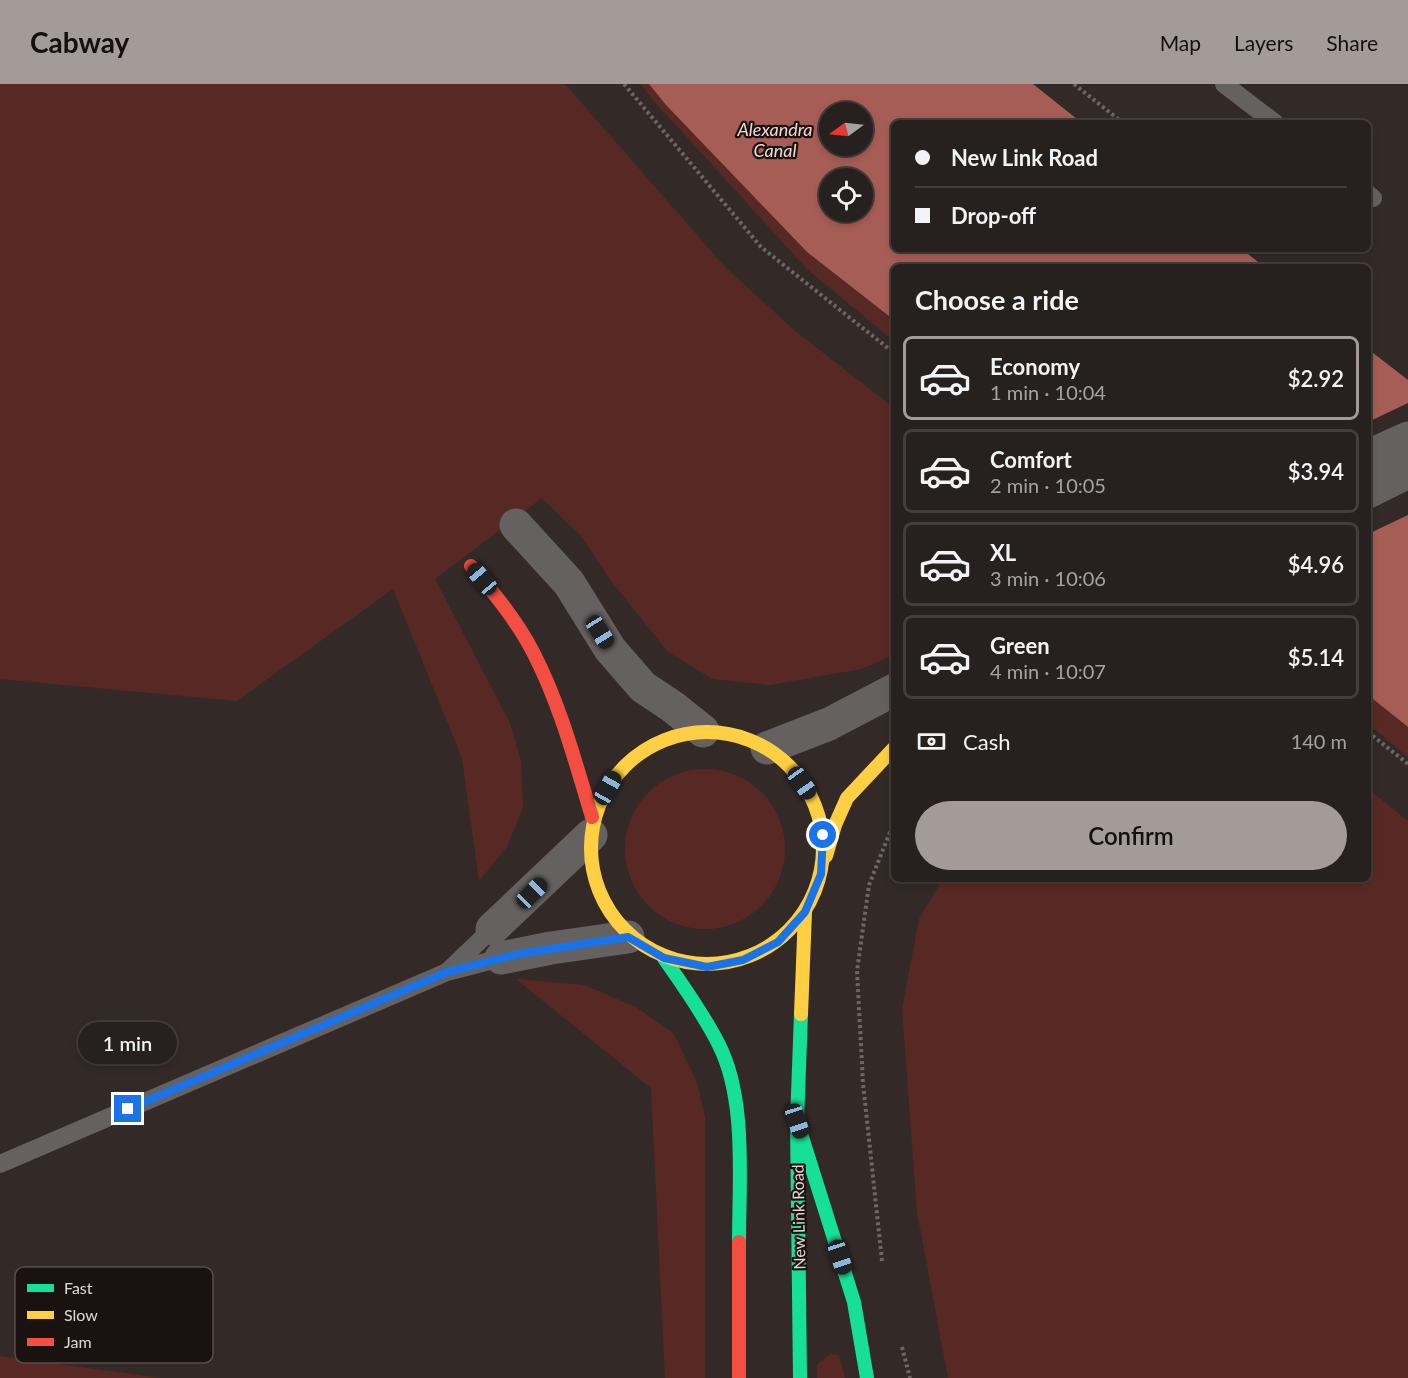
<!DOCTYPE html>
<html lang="en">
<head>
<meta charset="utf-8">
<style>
  body { margin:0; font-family:Lato,sans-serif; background:#322d2b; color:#f1f3f6; height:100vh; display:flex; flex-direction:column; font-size:22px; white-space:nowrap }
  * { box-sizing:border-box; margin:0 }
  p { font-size:20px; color:#a4a3a4 }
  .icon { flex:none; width:33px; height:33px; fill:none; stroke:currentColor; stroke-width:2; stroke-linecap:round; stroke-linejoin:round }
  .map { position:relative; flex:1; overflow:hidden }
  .side { position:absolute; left:891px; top:180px; width:480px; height:618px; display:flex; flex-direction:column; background:#26201e; border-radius:9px; box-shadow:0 3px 9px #0003,0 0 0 2px #423e3c }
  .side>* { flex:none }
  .top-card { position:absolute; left:891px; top:36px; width:480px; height:132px; border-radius:9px; box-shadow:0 3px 9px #0003,0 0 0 2px #423e3c; display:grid; align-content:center; height:132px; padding:0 24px; background:#26201e }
  .needle { width:39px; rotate:255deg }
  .tools { position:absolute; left:819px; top:18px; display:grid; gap:12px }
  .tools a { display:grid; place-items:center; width:54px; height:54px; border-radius:50%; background:#26201e; box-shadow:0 3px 9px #0003,0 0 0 2px #423e3c; font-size:30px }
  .end { position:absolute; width:27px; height:27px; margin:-14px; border:8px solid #1a73e8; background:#fff; box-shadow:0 0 0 3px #fff }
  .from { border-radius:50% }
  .bubble { position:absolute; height:42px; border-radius:21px; background:#26201e; box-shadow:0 3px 9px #0003,0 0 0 2px #423e3c; font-size:20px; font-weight:600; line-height:42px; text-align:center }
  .car { position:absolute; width:18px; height:36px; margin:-18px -9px; border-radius:8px; box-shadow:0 0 4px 2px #0007; background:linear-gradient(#222 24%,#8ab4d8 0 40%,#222 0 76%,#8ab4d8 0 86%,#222 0) }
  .top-card b { display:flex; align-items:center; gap:21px; height:57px; font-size:22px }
  .top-card b+b { border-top:2px solid #423e3c }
  .top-card i { width:15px; height:15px; background:#f1f3f6 }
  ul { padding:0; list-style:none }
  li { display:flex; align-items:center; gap:18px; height:84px; margin:0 12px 9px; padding:0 12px; border:3px solid #423e3c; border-radius:9px }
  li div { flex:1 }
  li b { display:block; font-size:22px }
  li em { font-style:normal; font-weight:600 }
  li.selected { border-color:#a49a98 }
  li>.icon { width:54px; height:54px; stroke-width:1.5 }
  h2 { padding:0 24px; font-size:27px; line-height:72px }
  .pay { display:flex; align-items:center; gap:15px; height:66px; padding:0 24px; font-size:22px }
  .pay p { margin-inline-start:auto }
  .primary-button { display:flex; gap:12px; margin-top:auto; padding:12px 24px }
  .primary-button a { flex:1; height:69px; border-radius:36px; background:#a49a98; color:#111; font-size:24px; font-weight:600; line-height:69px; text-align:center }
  header { display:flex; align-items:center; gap:36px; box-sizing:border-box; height:84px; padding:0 30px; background:#a49a98; color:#111 }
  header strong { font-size:28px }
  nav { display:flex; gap:33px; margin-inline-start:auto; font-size:21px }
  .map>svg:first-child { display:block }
</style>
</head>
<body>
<header>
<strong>Cabway</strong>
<nav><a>Map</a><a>Layers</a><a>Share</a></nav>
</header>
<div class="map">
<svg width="1408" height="1294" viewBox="0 0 1408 1294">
  <rect width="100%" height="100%" fill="#332a28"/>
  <!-- green -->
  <g fill="#582924">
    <polygon points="0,0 565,0 725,183 794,246 894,324 894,571 861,585 770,601 713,595 668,568 608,493 582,453 542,414 435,495 510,639 521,677 523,723 507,763 479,797 462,674 393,505 237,617 0,595"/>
    <polygon points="641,0 649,0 666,21 807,168 894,236 894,257 807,185 652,15"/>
    <polygon points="1368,611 1408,643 1408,673 1368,640"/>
    <circle cx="705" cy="765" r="80"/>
    <polygon points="1368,705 1408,737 1408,1294 948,1294 917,1128 902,925 919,835 943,795 1368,795"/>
    <polygon points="516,895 584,901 636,923 674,950 697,999 705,1033 705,1294 665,1294 651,1004"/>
    <polygon points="830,1270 839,1271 845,1294 817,1294 817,1281"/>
    <polygon points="0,1272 161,1294 0,1294"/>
  </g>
  <!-- water -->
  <g fill="#a65d55" fill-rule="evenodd">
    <path d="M649 0H1033L1082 39H894V165H1242L1264 183H894V236L807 168 666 21ZM830 28H862V62H830ZM830 94H862V128H830Z"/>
    <polygon points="1368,265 1408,296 1408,643 1368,611"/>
  </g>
  <!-- pier -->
  <polygon fill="#332a28" points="1408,319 1408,431 1368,450 1368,338"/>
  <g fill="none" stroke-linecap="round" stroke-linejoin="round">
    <!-- path -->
    <g stroke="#6c6766" stroke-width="4" stroke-dasharray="3 3" stroke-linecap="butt">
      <polyline points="624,0 761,163 894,269"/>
      <polyline points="1074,0 1123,39"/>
      <polyline points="1281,165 1283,167"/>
      <polyline points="1368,648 1408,680"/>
      <polyline points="882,1177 863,999 857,887 869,801 894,738"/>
      <polyline points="902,1263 910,1294"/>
    </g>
    <!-- lane -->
    <g stroke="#666161" stroke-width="18">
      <polyline points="1224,0 1275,39"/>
      <polyline points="1368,110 1373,114"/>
      <polyline points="448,887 492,845"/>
      <polyline points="0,1080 447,888 501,874"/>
    </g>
    <!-- street -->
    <g stroke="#666161" stroke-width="33">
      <polyline points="1368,372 1408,354"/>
      <polyline points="1368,408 1408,388"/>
      <polyline points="516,441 569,499 610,565 643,603 673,623 703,647"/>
      <polyline points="767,664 829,640 894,606"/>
      <polyline points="492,845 591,751"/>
      <polyline points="501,874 551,864 628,853"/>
    </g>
    <!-- fast -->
    <g stroke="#16e098" stroke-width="14">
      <path d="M664 874C683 902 703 929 718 959 747 1014 739 1097 739 1158"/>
      <polyline points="797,1037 854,1218 867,1294"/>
      <polyline points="800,1294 797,1037 801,930"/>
    </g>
    <!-- slow -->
    <g stroke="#ffcf43" stroke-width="14">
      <circle cx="707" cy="764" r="116"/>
      <polyline points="826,772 835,741 847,714 894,664"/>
      <polyline points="801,930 805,828"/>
    </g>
    <!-- jam -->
    <g stroke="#f24e42" stroke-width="14">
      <path d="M471 482C494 509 517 537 533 568 560 620 575 677 592 733"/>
      <polyline points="739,1158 739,1294"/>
    </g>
  </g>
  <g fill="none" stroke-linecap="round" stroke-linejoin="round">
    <!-- route -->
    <polyline stroke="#1a73e8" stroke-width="8" points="128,1025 447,888 518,870 628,853 664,874 707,883 743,876 778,858 805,828 821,790 823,751"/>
  </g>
  <g text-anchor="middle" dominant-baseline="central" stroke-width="4.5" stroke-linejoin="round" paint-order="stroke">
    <!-- street labels -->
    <g font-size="16" fill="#e1d6d4" stroke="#191211">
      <text transform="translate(798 1133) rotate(-91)">New Link Road</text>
    </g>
    <!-- water labels -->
    <g font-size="18" font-style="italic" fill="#f1dad6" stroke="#191211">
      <text x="775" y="45">Alexandra<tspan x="775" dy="21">Canal</tspan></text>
    </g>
  </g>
  <!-- legend -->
  <rect x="15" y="1183" width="198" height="96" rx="9" fill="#191211" stroke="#554d4c" stroke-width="1.5"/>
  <rect x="27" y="1200" width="27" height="8" fill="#16e098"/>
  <rect x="27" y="1227" width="27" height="8" fill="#ffcf43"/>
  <rect x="27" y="1254" width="27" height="8" fill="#f24e42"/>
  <g font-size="16" fill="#e1d6d4">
    <text x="64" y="1210">Fast</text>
    <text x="64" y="1237">Slow</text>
    <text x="64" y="1264">Jam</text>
  </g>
</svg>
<div class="tools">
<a><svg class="needle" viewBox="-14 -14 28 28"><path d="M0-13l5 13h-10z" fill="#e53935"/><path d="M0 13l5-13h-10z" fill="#a4a3a4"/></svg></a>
<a><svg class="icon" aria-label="locate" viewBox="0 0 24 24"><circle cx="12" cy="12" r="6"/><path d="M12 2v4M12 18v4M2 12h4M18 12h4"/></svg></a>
</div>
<i class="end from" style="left:823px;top:751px"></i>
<i class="end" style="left:128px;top:1025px"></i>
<div class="bubble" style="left:78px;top:938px;width:99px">1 min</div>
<i class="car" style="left:482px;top:495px;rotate:320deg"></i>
<i class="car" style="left:600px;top:548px;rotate:148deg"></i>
<i class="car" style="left:802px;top:699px;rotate:145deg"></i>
<i class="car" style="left:608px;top:704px;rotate:29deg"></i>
<i class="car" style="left:532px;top:809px;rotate:45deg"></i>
<i class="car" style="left:797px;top:1037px;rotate:162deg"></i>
<i class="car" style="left:840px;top:1173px;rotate:162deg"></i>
<div class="top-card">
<b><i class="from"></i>New Link Road</b>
<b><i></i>Drop-off</b>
</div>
<section class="side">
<h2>Choose a ride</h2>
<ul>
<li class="selected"><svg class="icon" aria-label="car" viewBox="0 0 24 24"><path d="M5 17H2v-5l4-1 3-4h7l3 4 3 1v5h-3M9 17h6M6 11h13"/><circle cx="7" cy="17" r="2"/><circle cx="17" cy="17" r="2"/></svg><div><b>Economy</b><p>1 min · 10:04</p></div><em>$2.92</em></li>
<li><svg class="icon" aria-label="car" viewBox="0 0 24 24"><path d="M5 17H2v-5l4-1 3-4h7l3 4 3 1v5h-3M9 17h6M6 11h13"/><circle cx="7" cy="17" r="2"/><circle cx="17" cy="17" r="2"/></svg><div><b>Comfort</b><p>2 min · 10:05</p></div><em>$3.94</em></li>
<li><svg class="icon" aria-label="car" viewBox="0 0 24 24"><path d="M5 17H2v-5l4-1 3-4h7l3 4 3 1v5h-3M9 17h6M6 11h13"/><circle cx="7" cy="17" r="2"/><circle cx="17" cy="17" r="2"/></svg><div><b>XL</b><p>3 min · 10:06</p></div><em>$4.96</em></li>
<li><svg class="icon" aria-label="car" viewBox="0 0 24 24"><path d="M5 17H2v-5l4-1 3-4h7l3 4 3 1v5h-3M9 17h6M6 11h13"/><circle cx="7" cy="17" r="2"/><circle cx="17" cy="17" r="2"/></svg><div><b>Green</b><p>4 min · 10:07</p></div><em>$5.14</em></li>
</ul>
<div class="pay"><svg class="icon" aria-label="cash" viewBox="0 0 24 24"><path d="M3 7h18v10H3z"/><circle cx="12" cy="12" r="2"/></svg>Cash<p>140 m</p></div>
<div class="primary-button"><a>Confirm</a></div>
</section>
</div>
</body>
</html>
